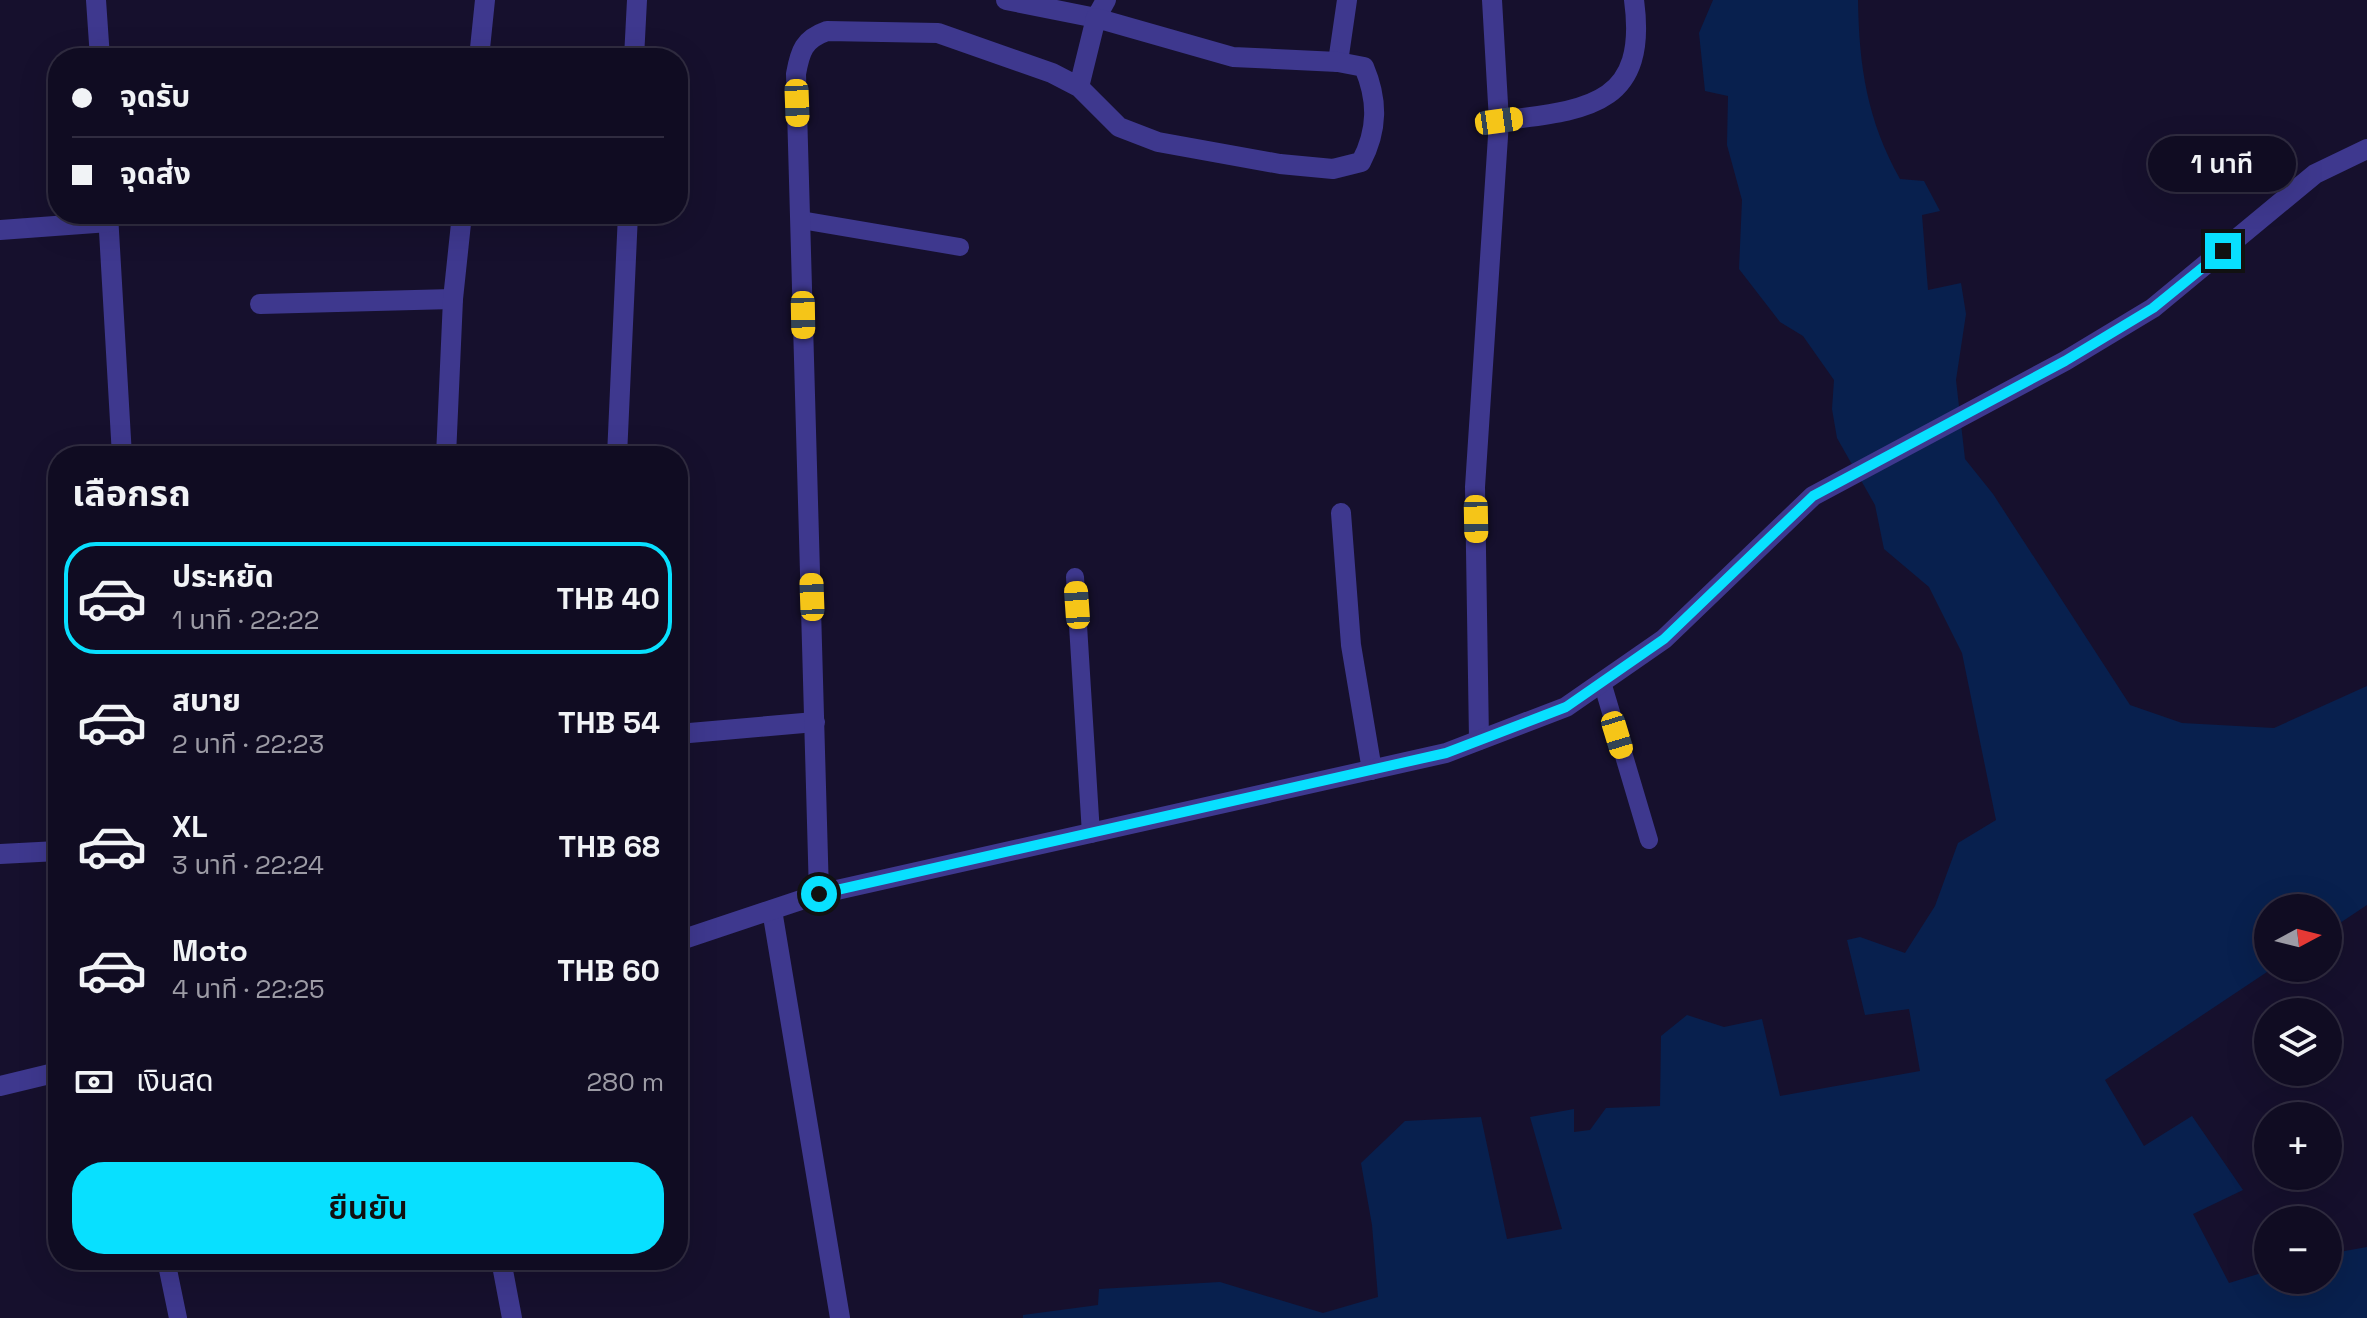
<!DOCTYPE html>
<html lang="th">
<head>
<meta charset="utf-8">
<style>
  body { margin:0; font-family:"Space Grotesk","Noto Sans Thai",sans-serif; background:#1e1a2f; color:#f1f3f6; height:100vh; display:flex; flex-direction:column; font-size:30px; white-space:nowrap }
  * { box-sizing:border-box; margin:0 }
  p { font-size:26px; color:#9c9ba5 }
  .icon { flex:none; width:44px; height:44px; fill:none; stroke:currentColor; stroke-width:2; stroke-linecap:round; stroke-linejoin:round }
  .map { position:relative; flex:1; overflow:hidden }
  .sheet { position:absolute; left:48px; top:446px; width:640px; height:824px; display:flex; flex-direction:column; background:#100c22; border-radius:32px; box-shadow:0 8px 32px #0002,0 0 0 2px #302c40 }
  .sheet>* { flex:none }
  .guide { position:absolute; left:48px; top:48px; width:640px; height:176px; border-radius:32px; box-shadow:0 8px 32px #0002,0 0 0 2px #302c40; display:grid; align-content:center; height:176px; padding:0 24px; background:#100c22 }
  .needle { width:52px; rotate:83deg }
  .tools { position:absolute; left:2254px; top:894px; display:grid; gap:16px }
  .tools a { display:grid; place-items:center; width:88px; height:88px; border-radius:50%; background:#100c22; box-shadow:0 8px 32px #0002,0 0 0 2px #302c40; font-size:40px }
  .end { position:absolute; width:36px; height:36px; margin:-18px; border:10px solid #08e0ff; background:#111; box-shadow:0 0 0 4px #111 }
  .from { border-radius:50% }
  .bubble { position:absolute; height:56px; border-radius:28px; background:#100c22; box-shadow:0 8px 32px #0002,0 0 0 2px #302c40; font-size:26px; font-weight:600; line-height:56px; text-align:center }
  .car { position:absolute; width:24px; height:48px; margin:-24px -12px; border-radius:10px; box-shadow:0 0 6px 2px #0007; background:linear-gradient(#f5c518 24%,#345 0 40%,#f5c518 0 76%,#345 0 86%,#f5c518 0) }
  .guide b { display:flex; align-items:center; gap:28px; height:76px; font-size:30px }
  .guide b+b { border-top:2px solid #302c40 }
  .guide i { width:20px; height:20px; background:#f1f3f6 }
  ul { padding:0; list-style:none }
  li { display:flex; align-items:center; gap:24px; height:112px; margin:0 16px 12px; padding:0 8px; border:4px solid transparent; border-radius:32px }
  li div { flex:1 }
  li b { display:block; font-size:30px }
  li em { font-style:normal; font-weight:600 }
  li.selected { border-color:#08e0ff }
  li>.icon { width:72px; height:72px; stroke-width:1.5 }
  h2 { padding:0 24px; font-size:36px; line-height:96px }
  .pay { display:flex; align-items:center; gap:20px; height:88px; padding:0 24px; font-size:30px }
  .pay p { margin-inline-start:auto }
  .cta { display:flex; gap:16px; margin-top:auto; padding:16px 24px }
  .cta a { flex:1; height:92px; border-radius:32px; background:#08e0ff; color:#111; font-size:32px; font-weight:600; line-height:92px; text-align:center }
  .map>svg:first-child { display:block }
</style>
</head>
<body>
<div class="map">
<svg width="2367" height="1318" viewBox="0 0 2367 1318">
  <rect width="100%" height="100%" fill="#16102d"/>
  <!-- water -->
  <path fill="#08204e" d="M1713 0H1858C1859 66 1867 120 1900 179L1924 181 1940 211 1922 215 1928 290 1961 283 1966 314 1956 380 1965 459 1993 494 2130 705 2182 723 2274 728 2367 686V905L2328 931V908H2268V968H2273L2105 1080 2144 1146 2192 1116 2243 1190 2193 1214 2229 1283 2268 1271V1280H2328V1254L2367 1247V1318H1023V1315L1098 1305 1099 1289 1220 1282 1323 1313 1378 1297 1372 1225 1361 1163 1405 1121 1481 1117 1507 1239 1562 1229 1530 1117 1574 1109V1132L1590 1130 1606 1108 1660 1106 1661 1036 1687 1015 1724 1027 1762 1019 1780 1096 1920 1071 1909 1009 1865 1015 1847 940 1860 937 1905 953 1935 906 1958 843 1996 820 1962 653 1929 587 1884 549 1875 505 1837 438 1832 409 1834 380 1803 336 1780 322 1739 269 1742 200 1727 145 1728 96 1705 91 1699 33Z"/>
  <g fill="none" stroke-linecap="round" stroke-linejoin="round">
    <!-- lane -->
    <g stroke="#3e388e" stroke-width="18">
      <polyline points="801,220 960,247"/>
      <polyline points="1075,577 1091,834"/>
      <polyline points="1602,682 1649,840"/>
      <polyline points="166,1260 178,1318"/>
    </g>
    <!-- street -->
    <g stroke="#3e388e" stroke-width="20">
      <polyline points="96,0 100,58"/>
      <polyline points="1006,0 1096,18 1106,0"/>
      <polyline points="479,58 485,0"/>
      <polyline points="634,58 637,0"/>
      <polyline points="1338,62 1347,0"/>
      <path d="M1499 121C1582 110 1649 109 1634 0"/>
      <polyline points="108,214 122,456"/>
      <polyline points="0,230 109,222"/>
      <polyline points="260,304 453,299"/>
      <polyline points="446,456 453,299 462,214"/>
      <polyline points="617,456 628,214"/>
      <polyline points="1341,513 1351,645 1372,770"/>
      <polyline points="678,734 815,722"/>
      <polyline points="1479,740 1475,487 1499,121 1492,0"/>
      <polyline points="0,854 58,851"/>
      <path d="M819 894 796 74C800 51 804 39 827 31L938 33 1052 73 1079 87 1119 127 1158 142 1280 164 1333 169 1361 162C1378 130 1378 100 1364 67L1338 62 1233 57 1096 18 1079 87"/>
      <polyline points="772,910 840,1318"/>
      <polyline points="678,941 819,894 1446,753 1566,707 1664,639 1813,496 2065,361 2153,308 2315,174 2367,149"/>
      <polyline points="0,1086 58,1072"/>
      <polyline points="501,1260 512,1318"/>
    </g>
  </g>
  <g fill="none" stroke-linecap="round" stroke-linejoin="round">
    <!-- route -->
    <polyline stroke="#08e0ff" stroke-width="10" points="819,894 1446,753 1566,707 1664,639 1813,496 2065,361 2153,308 2223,251"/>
  </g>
</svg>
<div class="tools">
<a><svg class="needle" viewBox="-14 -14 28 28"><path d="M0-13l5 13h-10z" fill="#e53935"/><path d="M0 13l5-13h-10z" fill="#9c9ba5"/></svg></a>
<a><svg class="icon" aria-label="layers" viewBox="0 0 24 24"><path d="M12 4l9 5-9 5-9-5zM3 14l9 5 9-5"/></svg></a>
<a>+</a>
<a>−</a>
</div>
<i class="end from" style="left:819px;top:894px"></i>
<i class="end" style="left:2223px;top:251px"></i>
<div class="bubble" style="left:2148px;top:136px;width:148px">1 นาที</div>
<i class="car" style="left:797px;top:103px;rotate:178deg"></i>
<i class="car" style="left:1499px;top:121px;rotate:82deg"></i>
<i class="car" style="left:803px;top:315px;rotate:179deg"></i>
<i class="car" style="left:1476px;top:519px;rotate:179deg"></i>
<i class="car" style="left:812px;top:597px;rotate:358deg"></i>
<i class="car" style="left:1077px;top:605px;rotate:356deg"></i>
<i class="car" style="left:1617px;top:735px;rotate:163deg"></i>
<div class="guide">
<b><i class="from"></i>จุดรับ</b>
<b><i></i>จุดส่ง</b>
</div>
<section class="sheet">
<h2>เลือกรถ</h2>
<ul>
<li class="selected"><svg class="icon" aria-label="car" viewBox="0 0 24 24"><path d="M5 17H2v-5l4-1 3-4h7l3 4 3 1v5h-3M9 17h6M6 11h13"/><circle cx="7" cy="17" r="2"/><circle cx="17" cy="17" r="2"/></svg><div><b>ประหยัด</b><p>1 นาที · 22:22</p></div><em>THB 40</em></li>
<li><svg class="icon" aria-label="car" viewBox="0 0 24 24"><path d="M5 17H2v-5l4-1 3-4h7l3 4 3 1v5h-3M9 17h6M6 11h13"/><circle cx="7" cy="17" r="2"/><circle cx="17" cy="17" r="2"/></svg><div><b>สบาย</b><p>2 นาที · 22:23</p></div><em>THB 54</em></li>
<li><svg class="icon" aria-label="car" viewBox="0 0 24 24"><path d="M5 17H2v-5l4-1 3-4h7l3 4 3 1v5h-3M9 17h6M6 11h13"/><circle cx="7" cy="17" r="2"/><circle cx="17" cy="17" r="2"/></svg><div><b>XL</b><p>3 นาที · 22:24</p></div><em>THB 68</em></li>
<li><svg class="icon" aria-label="car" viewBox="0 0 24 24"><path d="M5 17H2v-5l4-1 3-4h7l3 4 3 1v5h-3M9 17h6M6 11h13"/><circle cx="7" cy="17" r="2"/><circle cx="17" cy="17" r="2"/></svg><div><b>Moto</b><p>4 นาที · 22:25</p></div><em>THB 60</em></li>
</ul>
<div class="pay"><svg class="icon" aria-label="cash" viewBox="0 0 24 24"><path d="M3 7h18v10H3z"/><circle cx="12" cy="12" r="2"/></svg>เงินสด<p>280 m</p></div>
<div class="cta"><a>ยืนยัน</a></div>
</section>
</div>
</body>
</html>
